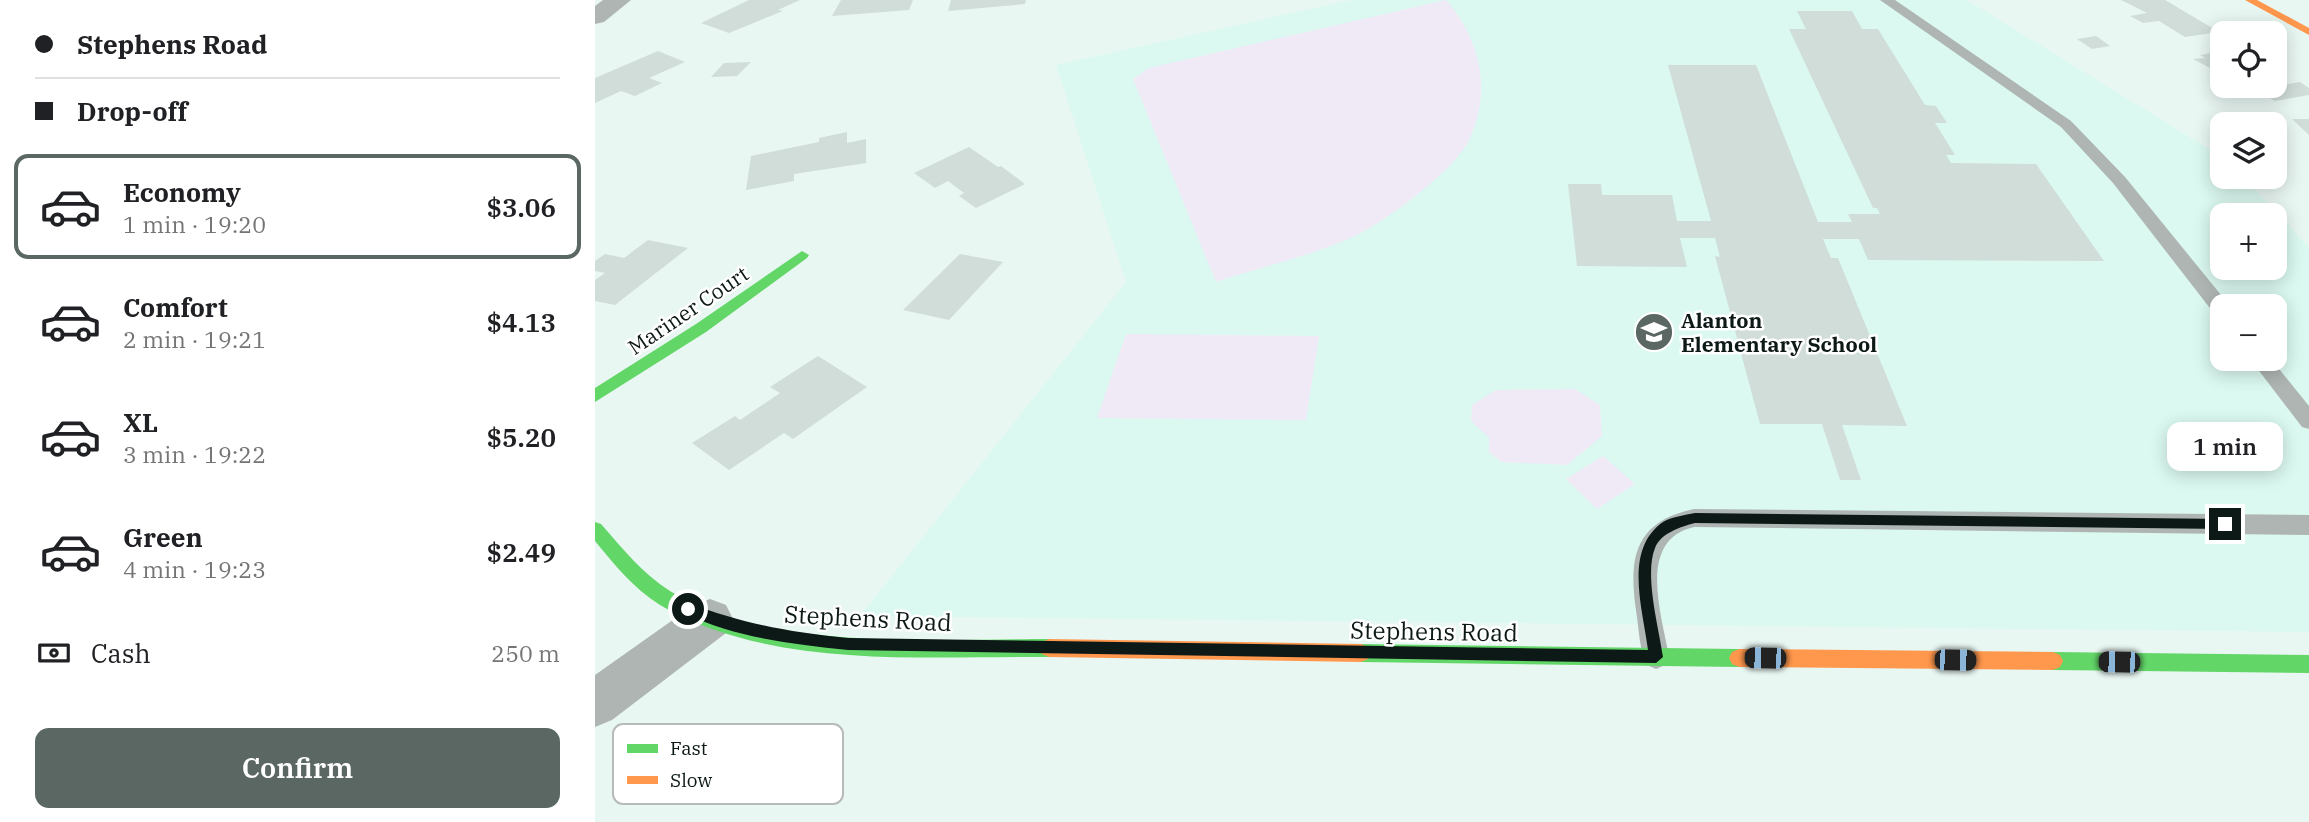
<!DOCTYPE html>
<html lang="en">
<head>
<meta charset="utf-8">
<style>
  body { margin:0; font-family:"IBM Plex Serif",serif; background:#f6f6f6; color:#202124; height:100vh; display:flex; flex-direction:column; font-size:26px; white-space:nowrap }
  * { box-sizing:border-box; margin:0 }
  p { font-size:23px; color:#757577 }
  .icon { flex:none; width:38px; height:38px; fill:none; stroke:currentColor; stroke-width:2; stroke-linecap:round; stroke-linejoin:round }
  .map { position:relative; flex:1; overflow:hidden }
  .side { display:flex; flex-direction:column; background:#fff; width:595px }
  .side>* { flex:none }
  .guide { display:grid; align-content:center; height:154px; padding:0 35px; background:#fff }
  .fabs { position:absolute; left:1615px; top:21px; display:grid; gap:14px }
  .fabs a { display:grid; place-items:center; width:77px; height:77px; border-radius:14px; background:#fff; box-shadow:0 4px 18px #0003; font-size:35px }
  .end { position:absolute; width:32px; height:32px; margin:-16px; border:9px solid #0d1916; background:#fff; box-shadow:0 0 0 4px #fff }
  .from { border-radius:50% }
  .bubble { position:absolute; height:49px; border-radius:14px; background:#fff; box-shadow:0 4px 18px #0003; font-size:23px; font-weight:600; line-height:49px; text-align:center }
  .car { position:absolute; width:21px; height:42px; margin:-21px -10px; border-radius:9px; box-shadow:0 0 5px 2px #0007; background:linear-gradient(#222 24%,#8ab4d8 0 40%,#222 0 76%,#8ab4d8 0 86%,#222 0) }
  .guide b { display:flex; align-items:center; gap:24px; height:66px; font-size:26px }
  .guide b+b { border-top:2px solid #e0e0e0 }
  .guide i { width:18px; height:18px; background:#202124 }
  ul { padding:0; list-style:none }
  li { display:flex; align-items:center; gap:21px; height:105px; margin:0 14px 10px; padding:0 21px; border:4px solid transparent; border-radius:14px }
  li div { flex:1 }
  li b { display:block; font-size:26px }
  li em { font-style:normal; font-weight:600 }
  li.on { border-color:#5a6763 }
  li>.icon { width:63px; height:63px; stroke-width:1.5 }
  .pay { display:flex; align-items:center; gap:18px; height:77px; padding:0 35px; font-size:26px }
  .pay p { margin-inline-start:auto }
  .action { display:flex; gap:14px; margin-top:auto; padding:14px 35px }
  .action a { flex:1; height:80px; border-radius:14px; background:#5a6763; color:#fff; font-size:28px; font-weight:600; line-height:80px; text-align:center }
  main { display:flex; flex:1; min-height:0 }
  .map>svg:first-child { display:block }
</style>
</head>
<body>
<main>
<section class="side">
<div class="guide">
<b><i class="from"></i>Stephens Road</b>
<b><i></i>Drop-off</b>
</div>
<ul>
<li class="on"><svg class="icon" aria-label="car" viewBox="0 0 24 24"><path d="M5 17H2v-5l4-1 3-4h7l3 4 3 1v5h-3M9 17h6M6 11h13"/><circle cx="7" cy="17" r="2"/><circle cx="17" cy="17" r="2"/></svg><div><b>Economy</b><p>1 min · 19:20</p></div><em>$3.06</em></li>
<li><svg class="icon" aria-label="car" viewBox="0 0 24 24"><path d="M5 17H2v-5l4-1 3-4h7l3 4 3 1v5h-3M9 17h6M6 11h13"/><circle cx="7" cy="17" r="2"/><circle cx="17" cy="17" r="2"/></svg><div><b>Comfort</b><p>2 min · 19:21</p></div><em>$4.13</em></li>
<li><svg class="icon" aria-label="car" viewBox="0 0 24 24"><path d="M5 17H2v-5l4-1 3-4h7l3 4 3 1v5h-3M9 17h6M6 11h13"/><circle cx="7" cy="17" r="2"/><circle cx="17" cy="17" r="2"/></svg><div><b>XL</b><p>3 min · 19:22</p></div><em>$5.20</em></li>
<li><svg class="icon" aria-label="car" viewBox="0 0 24 24"><path d="M5 17H2v-5l4-1 3-4h7l3 4 3 1v5h-3M9 17h6M6 11h13"/><circle cx="7" cy="17" r="2"/><circle cx="17" cy="17" r="2"/></svg><div><b>Green</b><p>4 min · 19:23</p></div><em>$2.49</em></li>
</ul>
<div class="pay"><svg class="icon" aria-label="cash" viewBox="0 0 24 24"><path d="M3 7h18v10H3z"/><circle cx="12" cy="12" r="2"/></svg>Cash<p>250 m</p></div>
<div class="action"><a>Confirm</a></div>
</section>
<div class="map">
<svg width="1714" height="822" viewBox="0 0 1714 822">
  <rect width="100%" height="100%" fill="#e9f7f3"/>
  <!-- built -->
  <path fill="#dbf9f1" fill-rule="evenodd" d="M756 0H1372L1627 157 1628 177H1648L1714 247V632L265 616 531 282 461 65ZM1628 215H1680V268H1628ZM1628 306H1680V359H1628Z"/>
  <!-- green -->
  <g fill="#f0eaf7">
    <path d="M851 0C885 39 897 89 875 138 861 170 790 222 758 237 715 256 666 267 621 282L538 79 554 68Z"/>
    <polygon points="531,334 724,336 711,420 502,418"/>
    <polygon points="980,389 1005,405 1007,436 972,465 906,462 894,452 894,438 876,421 877,405 901,390"/>
    <polygon points="1008,456 1040,484 1002,509 971,479"/>
  </g>
  <!-- building -->
  <g fill="#d0ddd9">
    <polygon points="154,0 205,0 183,10 188,11 134,33 106,23"/>
    <polygon points="246,0 318,0 314,10 237,16"/>
    <polygon points="356,0 431,0 430,4 353,11"/>
    <polygon points="1526,0 1570,0 1624,32 1590,37 1564,21 1548,23 1535,16 1552,13"/>
    <polygon points="1202,11 1257,11 1267,29 1283,29 1330,105 1341,106 1352,123 1340,123 1360,155 1351,155 1356,163 1441,164 1509,261 1273,260 1264,239 1228,239 1236,258 1243,258 1312,426 1247,425 1266,480 1245,480 1227,424 1165,424 1120,256 1125,257 1120,238 1085,238 1092,267 982,266 973,184 1006,184 1007,195 1077,195 1082,221 1116,221 1073,65 1161,65 1223,222 1257,222 1253,214 1285,214 1282,208 1278,208 1194,29 1211,29"/>
    <polygon points="1501,36 1515,46 1497,49 1482,39"/>
    <polygon points="63,51 90,62 54,78 67,83 40,96 26,91 0,103 0,78"/>
    <polygon points="1628,51 1628,75 1598,59 1610,58 1605,55"/>
    <polygon points="156,62 142,76 116,77 129,63"/>
    <polygon points="1680,76 1693,84 1705,82 1714,88 1714,95 1680,101 1655,86 1680,86"/>
    <polygon points="1697,119 1714,119 1714,135"/>
    <polygon points="252,132 252,143 271,139 271,163 199,174 199,181 151,190 156,156 224,142 224,138"/>
    <polygon points="374,147 403,167 406,166 430,184 381,208 364,196 369,193 353,181 340,188 319,173"/>
    <polygon points="53,240 93,248 20,305 0,301 0,280 10,273 0,271 0,261 10,254 29,258"/>
    <polygon points="365,254 408,262 354,320 308,310"/>
    <polygon points="223,356 272,387 198,439 189,433 134,470 97,443 140,416 145,420 185,393 175,387"/>
  </g>
  <g fill="none" stroke-linecap="round" stroke-linejoin="round">
    <!-- lane -->
    <g fill="#aeb5b2" fill-rule="evenodd">
      <polygon points="1285,0 1300,0 1476,121 1530,177 1635,306 1628,306 1628,317 1621,316 1518,183 1466,127"/>
      <polygon points="1655,359 1676,359 1714,406 1714,429 1707,427"/>
      <path d="M1099 509 1714 515V535L1099 527C1041 540 1067 615 1074 657L1070 665 1061 669 1052 665C1045 651 1044 633 1042 617 1033 561 1037 522 1099 509Z"/>
    </g>
    <!-- street -->
    <g fill="#aeb5b2" fill-rule="evenodd">
      <polygon points="8,0 36,0 9,22 0,24 0,6"/>
      <polygon points="115,599 131,605 138,619 131,633 17,720 0,727 0,675 99,605"/>
    </g>
    <!-- fast -->
    <g fill="#63d668" fill-rule="evenodd">
      <polygon points="207,251 214,255 212,258 111,332 0,402 0,388 101,324"/>
      <path d="M0 522 6 524C27 548 48 574 75 591 171 652 343 639 454 639L461 642 464 648 461 654 454 657C330 656 176 670 65 605 39 589 19 564 0 541Z"/>
      <polygon points="766,644 1144,649 1151,652 1154,658 1151,664 1144,667 766,662 759,659 756,653 759,647"/>
      <polygon points="1458,652 1714,655 1714,673 1458,670 1451,667 1448,661 1451,655"/>
    </g>
    <!-- slow -->
    <g fill="#ff974d" fill-rule="evenodd">
      <polygon points="1650,0 1662,0 1714,28 1714,35"/>
      <polygon points="454,639 766,644 773,647 776,653 773,659 766,662 454,657 447,654 444,648 447,642"/>
      <polygon points="1144,649 1458,652 1465,655 1468,661 1465,667 1458,670 1144,667 1137,664 1134,658 1137,652"/>
    </g>
  </g>
  <!-- route -->
  <path fill="#0d1916" d="M1100 513 1630 519 1636 524 1630 529 1100 523C1085 527 1066 533 1060 548 1049 575 1064 628 1068 657L1061 663 253 650C196 644 141 638 89 613L87 609 93 603C150 624 193 632 253 638L1053 650C1048 609 1028 550 1068 522 1076 517 1090 515 1100 513Z"/>
  <!-- icons -->
  <defs>
    <g id="school-disc" transform="scale(2.0125)"><circle r="9.5" fill="#5a6763" stroke="#fff"/><path d="M0-5L7-2L0 1L-7-2ZM-4 1L0 2.5L4 1V4Q0 6-4 4Z" fill="#fff"/></g>
  </defs>
  <g fill-rule="evenodd">
    <use href="#school-disc" x="1059" y="332"/>
  </g>
  <g text-anchor="middle" dominant-baseline="central" stroke-width="5" stroke-linejoin="round" paint-order="stroke">
    <!-- street labels -->
    <g font-size="21" fill="#0d1916" stroke="#fff">
      <text transform="translate(93 310) rotate(-34)">Mariner Court</text>
    </g>
    <!-- poi labels -->
    <g font-size="21" font-weight="bold" fill="#0d1916" stroke="#fff" text-anchor="start">
      <text x="1086" y="320">Alanton<tspan x="1086" dy="24">Elementary School</tspan></text>
    </g>
    <!-- near-street labels -->
    <g font-size="24" fill="#0d1916" stroke="#fff">
      <text transform="translate(273 618) rotate(3)">Stephens Road</text>
      <text transform="translate(839 631) rotate(1)">Stephens Road</text>
    </g>
  </g>
  <!-- legend -->
  <rect x="18" y="724" width="230" height="80" rx="10" fill="#fff" stroke="#b6bab9" stroke-width="2"/>
  <rect x="32" y="744" width="31" height="9" fill="#63d668"/>
  <rect x="32" y="776" width="31" height="8" fill="#ff974d"/>
  <g font-size="19" fill="#0d1916">
    <text x="75" y="755">Fast</text>
    <text x="75" y="787">Slow</text>
  </g>
</svg>
<div class="fabs">
<a><svg class="icon" aria-label="locate" viewBox="0 0 24 24"><circle cx="12" cy="12" r="6"/><path d="M12 2v4M12 18v4M2 12h4M18 12h4"/></svg></a>
<a><svg class="icon" aria-label="layers" viewBox="0 0 24 24"><path d="M12 4l9 5-9 5-9-5zM3 14l9 5 9-5"/></svg></a>
<a>+</a>
<a>−</a>
</div>
<i class="end from" style="left:93px;top:609px"></i>
<i class="end" style="left:1630px;top:524px"></i>
<div class="bubble" style="left:1572px;top:422px;width:116px">1 min</div>
<i class="car" style="left:1170px;top:658px;rotate:271deg"></i>
<i class="car" style="left:1360px;top:660px;rotate:91deg"></i>
<i class="car" style="left:1524px;top:662px;rotate:271deg"></i>
</div>
</main>
</body>
</html>
